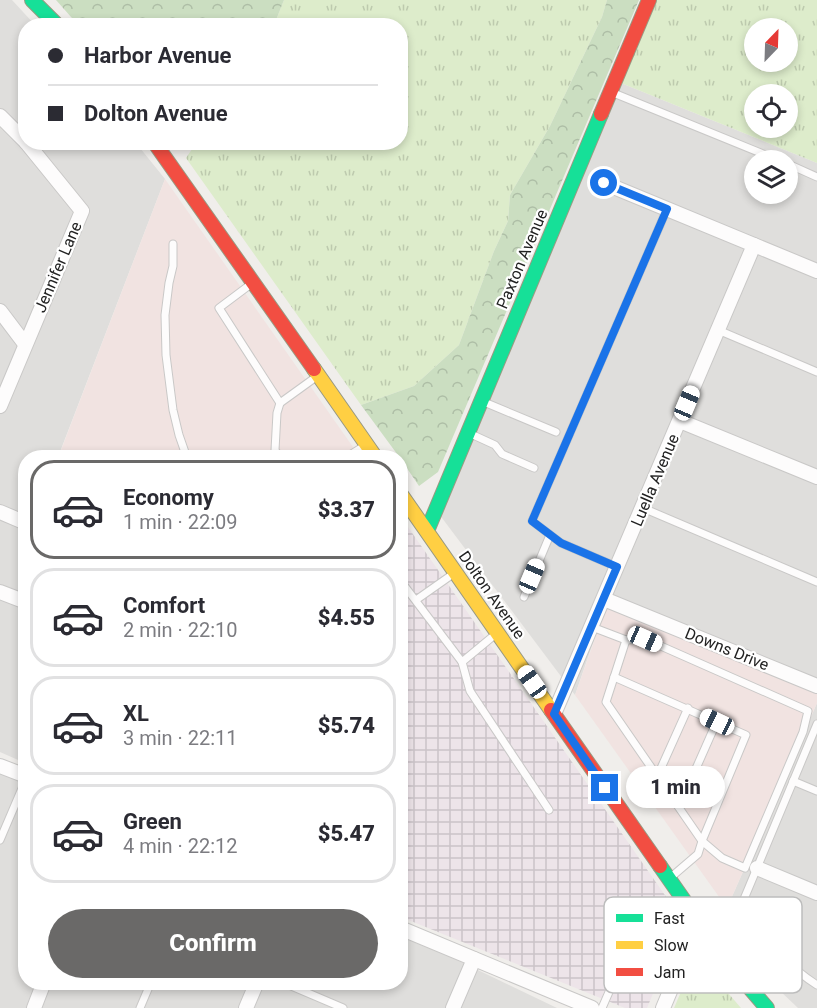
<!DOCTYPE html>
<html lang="en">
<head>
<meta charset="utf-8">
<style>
  body { margin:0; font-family:Roboto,sans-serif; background:#f2f2f3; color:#2b2b33; height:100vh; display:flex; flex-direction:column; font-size:22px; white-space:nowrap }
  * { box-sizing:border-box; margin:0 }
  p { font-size:20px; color:#7c7c81 }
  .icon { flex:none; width:33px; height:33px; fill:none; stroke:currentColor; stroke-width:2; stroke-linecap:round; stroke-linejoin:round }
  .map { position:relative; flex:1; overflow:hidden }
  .drawer { position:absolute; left:18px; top:450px; width:390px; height:540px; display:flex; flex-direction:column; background:#fff; border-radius:24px; box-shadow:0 3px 9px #0003 }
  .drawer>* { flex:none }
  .top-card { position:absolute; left:18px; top:18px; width:390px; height:132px; border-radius:24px; box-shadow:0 3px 9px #0003; display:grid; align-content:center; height:132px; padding:0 30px; background:#fff }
  .needle { width:39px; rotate:23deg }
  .fabs { position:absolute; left:744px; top:18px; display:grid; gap:12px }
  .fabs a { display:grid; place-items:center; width:54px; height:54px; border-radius:50%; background:#fff; box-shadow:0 3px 9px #0003; font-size:30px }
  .end { position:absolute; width:27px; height:27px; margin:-14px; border:8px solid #1a73e8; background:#fff; box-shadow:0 0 0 3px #fff }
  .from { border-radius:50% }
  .bubble { position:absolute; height:42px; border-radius:21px; background:#fff; box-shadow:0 3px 9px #0003; font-size:20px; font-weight:800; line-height:42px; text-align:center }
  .car { position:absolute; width:18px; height:36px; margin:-18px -9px; border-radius:8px; box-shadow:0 0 4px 2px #0007; background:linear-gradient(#fff 24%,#345 0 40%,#fff 0 76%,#345 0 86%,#fff 0) }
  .top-card b { display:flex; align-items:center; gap:21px; height:57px; font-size:22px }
  .top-card b+b { border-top:2px solid #e1e1e2 }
  .top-card i { width:15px; height:15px; background:#2b2b33 }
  ul { padding:10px 0 0; list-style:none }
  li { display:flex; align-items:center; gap:18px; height:99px; margin:0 12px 9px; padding:0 18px; border:3px solid #e1e1e2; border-radius:24px }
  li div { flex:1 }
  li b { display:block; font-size:22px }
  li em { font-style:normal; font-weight:800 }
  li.active { border-color:#6a6968 }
  li>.icon { width:54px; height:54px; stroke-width:1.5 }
  .button { display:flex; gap:12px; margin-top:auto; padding:12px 30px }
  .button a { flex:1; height:69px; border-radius:36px; background:#6a6968; color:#fff; font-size:24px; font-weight:800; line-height:69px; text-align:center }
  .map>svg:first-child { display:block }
</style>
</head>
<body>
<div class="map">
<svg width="817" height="1008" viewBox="0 0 817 1008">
  <defs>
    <pattern id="industrial-grid" width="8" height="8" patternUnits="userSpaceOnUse" patternTransform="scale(1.5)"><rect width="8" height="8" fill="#ede4e9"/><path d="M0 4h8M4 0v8" fill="none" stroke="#cbc3c8"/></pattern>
    <pattern id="grass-tufts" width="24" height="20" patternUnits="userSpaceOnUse" patternTransform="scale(1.5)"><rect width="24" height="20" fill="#ddeccb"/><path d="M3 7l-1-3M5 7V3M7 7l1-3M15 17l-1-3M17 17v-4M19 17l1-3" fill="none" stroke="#bdcaae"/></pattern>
    <pattern id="forest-crowns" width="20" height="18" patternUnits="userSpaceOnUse" patternTransform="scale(1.5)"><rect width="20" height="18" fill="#cbdec1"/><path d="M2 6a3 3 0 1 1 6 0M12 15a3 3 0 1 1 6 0" fill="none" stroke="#aebea6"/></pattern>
  </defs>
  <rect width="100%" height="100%" fill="#f0eeeb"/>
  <!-- residential -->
  <g fill="#dfdedc" fill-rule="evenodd">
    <polygon points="0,0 12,0 35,25 26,26 26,142 136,143 165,179 58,457 26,458 25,763 0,752"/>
    <path d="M621 83 817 163V691L606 605 575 695 439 514ZM754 160H788V194H754Z"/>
    <polygon points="817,703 817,1008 798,1008 733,946 727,908"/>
    <polygon points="0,773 25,784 26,982 400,982 401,937 455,959 557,1008 0,1008"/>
  </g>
  <!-- commercial -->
  <g fill="#f1e3e1">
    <polygon points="165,179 360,457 58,458"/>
    <polygon points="607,605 817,691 817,703 727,908 575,695"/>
  </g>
  <!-- industrial -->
  <polygon fill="url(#industrial-grid)" points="408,527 683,921 647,1008 625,1008 401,917 400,547"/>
  <!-- grass -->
  <g fill="url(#grass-tufts)" fill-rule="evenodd">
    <polygon points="284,0 607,0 602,17 550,126 510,195 508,221 494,251 459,345 414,386 361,405 186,158 196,143 400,142 400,26 274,25"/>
    <path d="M655 0H817V163L621 83ZM754 28H788V62H754ZM754 94H788V128H754Z"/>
    <polygon points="697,966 705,966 741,1008 674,1008 690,971"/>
  </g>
  <!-- forest -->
  <g fill="url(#forest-crowns)">
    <polygon points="56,0 284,0 274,25 79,26"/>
    <polygon points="607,0 639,0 438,472 419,486 400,458 361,405 414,386 459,345 494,251 508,221 510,195 550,126 602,17"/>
  </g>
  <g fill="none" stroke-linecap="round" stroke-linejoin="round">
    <!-- lane casing -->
    <g stroke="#c9c8c7" stroke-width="9">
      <g id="lane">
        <polyline points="611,92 778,160"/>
        <polyline points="788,164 817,177"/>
        <polyline points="173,244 173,266 169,283 165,315 166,355 173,410 179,435 187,458"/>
        <polyline points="251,284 219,308 280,403 316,377"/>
        <polyline points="718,330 817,372"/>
        <polyline points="484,402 556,432"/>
        <polyline points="471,434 495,445 502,454 534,468"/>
        <polyline points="280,458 275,450 277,413 280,403"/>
        <polyline points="345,458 366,445"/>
        <polyline points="643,508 817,582"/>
        <polyline points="617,567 561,543 532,521 667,209"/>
        <polyline points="400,580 462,662 497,633"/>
        <polyline points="524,597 550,535"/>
        <polyline points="416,600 453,574"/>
        <polyline points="592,627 626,640 606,702 702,841 698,854 670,878"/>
        <polyline points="462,662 470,691 549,810"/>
        <polyline points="614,677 746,735 702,841 722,858 745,868 803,732 808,711 645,639 626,640"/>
        <path d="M817 724 739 911C763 937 787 966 817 985"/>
        <polyline points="657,777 688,708"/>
        <polyline points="793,781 817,791"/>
        <polyline points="679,807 717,721"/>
        <polyline points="0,840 26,779"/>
        <polyline points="282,982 343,1008"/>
        <polyline points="140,1008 151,982"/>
        <polyline points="602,1008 616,976 641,988 660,936 637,910"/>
      </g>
    </g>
    <!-- street casing -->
    <g stroke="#c9c8c7" stroke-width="16">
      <g id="street">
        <polyline points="0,116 26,142"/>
        <polyline points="604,183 817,271"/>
        <polyline points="0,311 25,344"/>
        <polyline points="0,406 82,211 26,142"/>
        <polyline points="680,421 817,477"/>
        <polyline points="0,512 26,523"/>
        <polyline points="0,592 26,602"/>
        <polyline points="604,599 817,686"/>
        <polyline points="554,714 754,245"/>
        <polyline points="0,766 26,776"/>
        <polyline points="757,868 817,893"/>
        <polyline points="400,928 592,1008"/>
        <polyline points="34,1008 44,982"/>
        <polyline points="246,1008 257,982"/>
        <polyline points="453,1008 474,959"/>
        <polyline points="663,1008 699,922"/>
      </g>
    </g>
    <!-- fast casing -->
    <g stroke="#999a82" stroke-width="16">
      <g id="fast">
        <polyline points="32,0 58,26"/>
        <polyline points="427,531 601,114"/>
        <path d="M660 866C694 915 728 964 767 1008"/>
      </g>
    </g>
    <!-- slow casing -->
    <g stroke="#999a82" stroke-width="16">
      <g id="slow">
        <polyline points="314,369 376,458"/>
        <polyline points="400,493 551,710"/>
      </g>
    </g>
    <!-- jam casing -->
    <g stroke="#999a82" stroke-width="16">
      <g id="jam">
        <polyline points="601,114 649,0"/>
        <polyline points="154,142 314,369"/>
        <polyline points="551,710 660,866"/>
      </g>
    </g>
    <!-- lane -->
    <use href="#lane" stroke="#fdfcfc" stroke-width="7"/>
    <!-- street -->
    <use href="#street" stroke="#fdfcfc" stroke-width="14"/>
    <!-- fast -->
    <use href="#fast" stroke="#16e098" stroke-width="14"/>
    <!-- slow -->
    <use href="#slow" stroke="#ffcf43" stroke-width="14"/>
    <!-- jam -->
    <use href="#jam" stroke="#f24e42" stroke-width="14"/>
  </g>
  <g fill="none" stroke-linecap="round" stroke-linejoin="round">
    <!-- route -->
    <polyline stroke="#1a73e8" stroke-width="8" points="604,183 667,209 532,521 561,543 617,567 554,714 605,788"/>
  </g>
  <g text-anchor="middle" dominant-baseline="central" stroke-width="4.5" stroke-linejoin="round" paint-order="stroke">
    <!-- street labels -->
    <g font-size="16" fill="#222" stroke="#fff">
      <text transform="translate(522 259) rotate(-67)">Paxton Avenue</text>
      <text transform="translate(58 267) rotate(-67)">Jennifer Lane</text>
      <text transform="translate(655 480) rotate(-67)">Luella Avenue</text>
      <text transform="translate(492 595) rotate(55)">Dolton Avenue</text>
      <text transform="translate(727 649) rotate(22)">Downs Drive</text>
    </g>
  </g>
  <!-- legend -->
  <rect x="604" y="897" width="198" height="96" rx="9" fill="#fff" stroke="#bdbdbd" stroke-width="1.5"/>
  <rect x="616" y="914" width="27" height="8" fill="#16e098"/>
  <rect x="616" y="941" width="27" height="8" fill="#ffcf43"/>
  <rect x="616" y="968" width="27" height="8" fill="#f24e42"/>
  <g font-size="16" fill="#222">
    <text x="654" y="924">Fast</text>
    <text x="654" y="951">Slow</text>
    <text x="654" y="978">Jam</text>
  </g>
</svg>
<div class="fabs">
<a><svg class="needle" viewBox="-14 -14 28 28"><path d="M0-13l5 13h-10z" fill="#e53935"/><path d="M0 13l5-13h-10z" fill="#7c7c81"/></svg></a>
<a><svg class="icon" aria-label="locate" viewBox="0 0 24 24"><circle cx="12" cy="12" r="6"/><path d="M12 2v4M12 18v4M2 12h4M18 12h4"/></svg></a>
<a><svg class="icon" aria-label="layers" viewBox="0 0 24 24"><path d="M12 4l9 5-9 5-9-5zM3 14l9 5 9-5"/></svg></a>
</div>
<i class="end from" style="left:604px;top:183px"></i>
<i class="end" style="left:605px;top:788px"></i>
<div class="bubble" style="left:626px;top:766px;width:99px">1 min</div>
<i class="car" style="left:687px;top:403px;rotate:23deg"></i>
<i class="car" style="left:532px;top:576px;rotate:23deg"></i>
<i class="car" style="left:645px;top:639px;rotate:114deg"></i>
<i class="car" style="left:532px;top:682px;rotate:325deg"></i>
<i class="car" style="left:717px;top:722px;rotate:295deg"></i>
<div class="top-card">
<b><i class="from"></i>Harbor Avenue</b>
<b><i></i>Dolton Avenue</b>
</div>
<section class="drawer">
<ul>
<li class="active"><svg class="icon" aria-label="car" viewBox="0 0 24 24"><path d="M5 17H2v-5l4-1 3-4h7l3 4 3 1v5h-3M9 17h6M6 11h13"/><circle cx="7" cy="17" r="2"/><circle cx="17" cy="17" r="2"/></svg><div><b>Economy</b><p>1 min · 22:09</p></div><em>$3.37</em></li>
<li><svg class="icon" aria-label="car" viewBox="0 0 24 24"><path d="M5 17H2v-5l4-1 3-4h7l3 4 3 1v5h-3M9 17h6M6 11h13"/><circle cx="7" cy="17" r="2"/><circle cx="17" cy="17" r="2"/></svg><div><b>Comfort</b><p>2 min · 22:10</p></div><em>$4.55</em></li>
<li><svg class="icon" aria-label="car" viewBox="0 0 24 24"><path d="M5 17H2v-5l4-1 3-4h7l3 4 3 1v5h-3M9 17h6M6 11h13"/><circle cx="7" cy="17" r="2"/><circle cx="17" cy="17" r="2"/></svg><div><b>XL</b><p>3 min · 22:11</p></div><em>$5.74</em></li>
<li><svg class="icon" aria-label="car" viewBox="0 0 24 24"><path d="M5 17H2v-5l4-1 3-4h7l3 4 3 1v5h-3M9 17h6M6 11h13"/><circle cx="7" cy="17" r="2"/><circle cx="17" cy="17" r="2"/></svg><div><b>Green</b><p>4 min · 22:12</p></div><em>$5.47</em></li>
</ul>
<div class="button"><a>Confirm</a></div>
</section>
</div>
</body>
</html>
